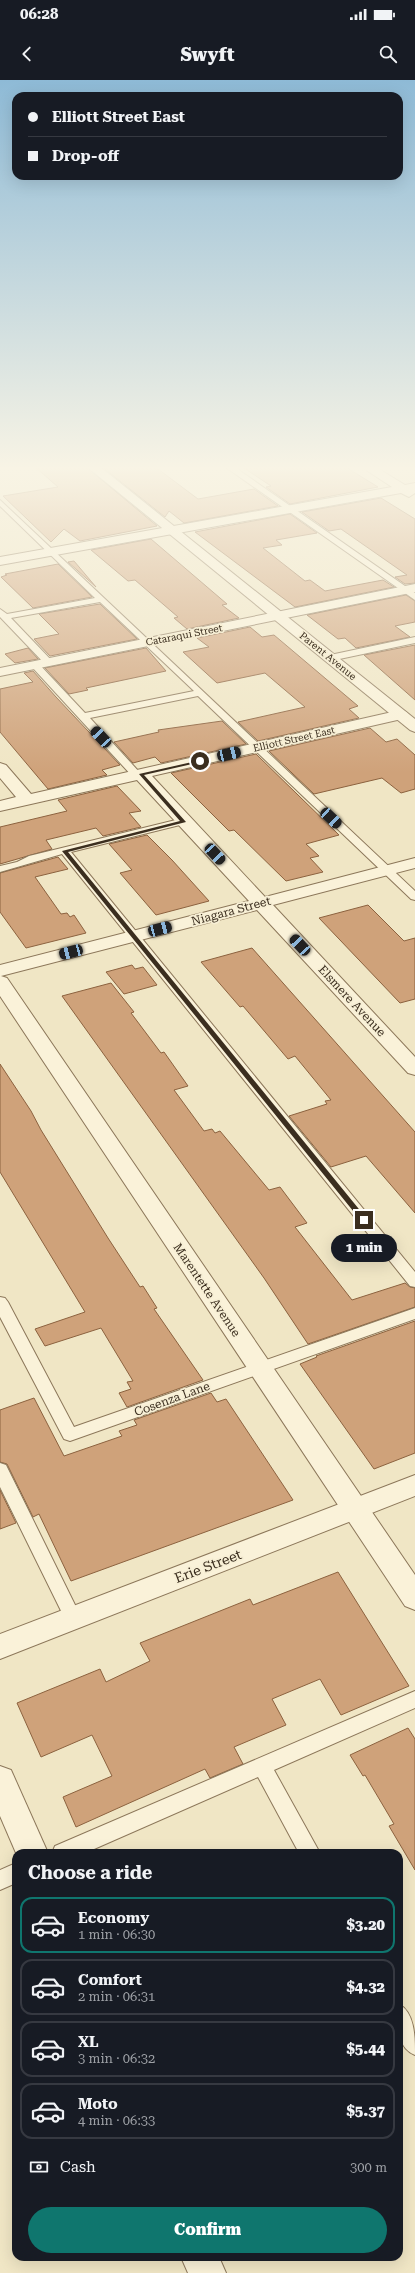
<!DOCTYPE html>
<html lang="en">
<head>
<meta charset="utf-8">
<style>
  body { margin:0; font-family:"Roboto Serif",serif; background:#242831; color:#f1f3f6; height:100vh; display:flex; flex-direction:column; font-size:15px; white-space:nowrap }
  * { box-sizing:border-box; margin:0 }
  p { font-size:13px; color:#9ea1a6 }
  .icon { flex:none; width:22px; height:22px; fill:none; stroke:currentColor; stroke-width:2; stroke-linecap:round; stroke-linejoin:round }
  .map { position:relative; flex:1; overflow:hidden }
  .drawer { position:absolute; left:12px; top:1769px; width:391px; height:412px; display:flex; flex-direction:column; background:#171b24; border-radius:12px; box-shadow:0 4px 16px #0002 }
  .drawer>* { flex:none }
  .banner { position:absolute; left:12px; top:12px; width:391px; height:88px; border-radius:12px; box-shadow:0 4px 16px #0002; display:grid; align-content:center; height:88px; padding:0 16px; background:#171b24 }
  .end { position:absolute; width:18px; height:18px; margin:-9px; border:5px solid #3b2e1f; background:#fff; box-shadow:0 0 0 2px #fff }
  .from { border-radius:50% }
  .bubble { position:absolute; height:28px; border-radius:14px; background:#171b24; box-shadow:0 4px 16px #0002; font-size:13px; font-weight:800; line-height:28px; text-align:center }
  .car { position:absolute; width:12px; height:24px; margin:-12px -6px; border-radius:5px; box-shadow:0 0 3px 1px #0007; background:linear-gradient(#222 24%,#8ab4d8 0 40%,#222 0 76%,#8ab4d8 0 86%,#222 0) }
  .banner b { display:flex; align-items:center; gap:14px; height:38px; font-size:15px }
  .banner b+b { border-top:1px solid #363941 }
  .banner i { width:10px; height:10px; background:#f1f3f6 }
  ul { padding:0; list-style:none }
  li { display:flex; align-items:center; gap:12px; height:56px; margin:0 8px 6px; padding:0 8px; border:2px solid #363941; border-radius:12px }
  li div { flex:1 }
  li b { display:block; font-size:15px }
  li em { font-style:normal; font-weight:800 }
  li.active { border-color:#0f766e }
  li>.icon { width:36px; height:36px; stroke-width:1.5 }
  h2 { padding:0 16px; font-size:18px; line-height:48px }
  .pay { display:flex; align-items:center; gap:10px; height:44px; padding:0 16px; font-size:15px }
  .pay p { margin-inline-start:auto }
  .primary-button { display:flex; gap:8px; margin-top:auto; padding:8px 16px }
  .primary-button a { flex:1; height:46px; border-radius:24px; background:#0f766e; color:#fff; font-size:16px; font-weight:800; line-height:46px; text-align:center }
  .status { display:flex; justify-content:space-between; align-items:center; height:28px; padding:0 20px; background:#171b24; direction:ltr }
  .status svg { height:11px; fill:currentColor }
  header { display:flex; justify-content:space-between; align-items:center; height:52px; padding:0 16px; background:#171b24; font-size:18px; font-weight:800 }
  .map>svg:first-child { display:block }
</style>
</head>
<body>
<div class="status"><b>06:28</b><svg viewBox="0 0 49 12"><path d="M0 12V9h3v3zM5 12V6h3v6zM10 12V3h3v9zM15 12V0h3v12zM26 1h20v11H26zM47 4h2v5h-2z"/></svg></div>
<header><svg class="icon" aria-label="back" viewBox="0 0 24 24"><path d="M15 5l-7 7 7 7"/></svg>Swyft<svg class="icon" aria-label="search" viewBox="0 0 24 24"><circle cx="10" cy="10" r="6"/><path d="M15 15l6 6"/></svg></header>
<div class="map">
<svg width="415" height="2193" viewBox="0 0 415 2193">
  <rect width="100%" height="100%" fill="#f0e6c5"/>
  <!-- building -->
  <g fill="#cfa27a" stroke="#8c623f">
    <polygon points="34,386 85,386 157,446 80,461 64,449 51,462 3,416 58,407"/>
    <polygon points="101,386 154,386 198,419 254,409 278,426 184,443 169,431 165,437"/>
    <polygon points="241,386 344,386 378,407 290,424 266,407 271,406"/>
    <polygon points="381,418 415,439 415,503 405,504 395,497 407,495 341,449 329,451 302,432"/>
    <polygon points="290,434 317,453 276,460 282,465 263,468 305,501 310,500 325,511 383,500 394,507 295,527 195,452"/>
    <polygon points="151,459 227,524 222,525 239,538 187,549 174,538 178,537 135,500 128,501 91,470"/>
    <polygon points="74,481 96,507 68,482"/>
    <polygon points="58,484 92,517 33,528 1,497 7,495 5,494"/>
    <polygon points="406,515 415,521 415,542 395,546 410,557 356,568 345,558 338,559 307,535"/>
    <polygon points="100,524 137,559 50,576 34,559 59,554 39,534"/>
    <polygon points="250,547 262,557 274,555 358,626 349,629 359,638 258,661 238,642 305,627 265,593 217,603 183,572 209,567 197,558"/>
    <polygon points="415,565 415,620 364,575"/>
    <polygon points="28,568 38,579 15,583 5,574"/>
    <polygon points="146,568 166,591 86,608 88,610 69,614 45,588"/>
    <polygon points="33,591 56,617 120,685 102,690 107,695 48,709 0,652 0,609 33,602 24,593"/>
    <polygon points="222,641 246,664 161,683 155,677 133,683 114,662 159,652 158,650"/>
    <polygon points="370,648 386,662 397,659 415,675 415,709 401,713 382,698 314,714 269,671"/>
    <polygon points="256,674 339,755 306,764 319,776 310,778 323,792 286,801 234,750 229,751 171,693"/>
    <polygon points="117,706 141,731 129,733 141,747 103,756 96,748 46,760 52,769 0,784 0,747 67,731 58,720"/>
    <polygon points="147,755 172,780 209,821 156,835 120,793 132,790 109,764"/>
    <polygon points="58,777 68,789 35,797 61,834 67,833 70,837 74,835 86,853 26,868 0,832 0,793"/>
    <polygon points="368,825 404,861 415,858 415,919 400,923 319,838"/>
    <polygon points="252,868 415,1052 415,1133 366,1076 331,1087 289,1036 327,1024 325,1021 331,1020 295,976 288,979 243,926 240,927 201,882"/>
    <polygon points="132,885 135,889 143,887 157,905 124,914 106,892"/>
    <polygon points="111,903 134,932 131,933 161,973 164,972 188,1006 174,1010 204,1051 212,1049 215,1053 220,1051 269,1110 280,1107 307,1143 295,1147 352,1220 405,1203 410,1207 415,1208 415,1227 308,1264 264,1198 62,916"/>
    <polygon points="0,984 31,1031 41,1050 108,1158 140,1207 143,1206 157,1228 154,1229 203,1300 127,1327 119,1313 131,1309 127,1302 133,1301 101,1248 45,1266 35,1249 85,1232 0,1092"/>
    <polygon points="415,1241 415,1373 374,1389 300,1284 317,1277 316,1276"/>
    <polygon points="211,1313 217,1322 226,1319 293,1420 71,1501 39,1434 33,1437 7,1384 0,1382 0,1330 34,1318 64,1376 122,1356 119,1351 137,1345 134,1340"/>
    <polygon points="0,1410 16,1443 0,1449"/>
    <polygon points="338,1492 409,1606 341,1635 320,1599 272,1619 286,1645 234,1667 243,1684 210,1698 205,1689 76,1747 63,1717 112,1696 92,1655 41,1677 17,1623 100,1589 106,1602 150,1581 140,1563 250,1519 253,1525"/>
    <polygon points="408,1648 415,1659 415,1790 389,1746 394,1744 365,1695 363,1696 350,1675"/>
  </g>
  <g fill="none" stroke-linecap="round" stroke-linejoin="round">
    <!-- service casing -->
    <g stroke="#8c775a" stroke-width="2">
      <g id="service">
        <polygon points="224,386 233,386 415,513 415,520"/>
        <polygon points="0,420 415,811 415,820 411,819 198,616 90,638 142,695 137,698 133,697 32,587 32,583 38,583 85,633 194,611 100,522 11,538 53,582 45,584 0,537 0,529 7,534 95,518 0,426"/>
        <polygon points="415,557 415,563 330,581 325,578 330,575"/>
        <polygon points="184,738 189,741 188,743 71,772 415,1192 415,1207 410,1206 62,774 0,792 0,786 17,782 29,776"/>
        <polygon points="0,1217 5,1218 8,1222 74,1347 415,1228 415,1239 70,1361 64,1359 0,1237"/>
        <polygon points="0,1383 6,1385 79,1533 82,1538 79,1543 73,1546 67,1543 0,1407"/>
        <polygon points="415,1611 415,1628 274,1690 320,1773 299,1773 258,1697 85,1773 52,1773 55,1766"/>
        <polygon points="16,1783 16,1803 0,1810 0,1790"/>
        <path d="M399 1924C415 1933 415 1957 415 1975 395 1967 399 1943 399 1924Z"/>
      </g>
    </g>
    <!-- minor casing -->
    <g stroke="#8c775a" stroke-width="2">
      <g id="minor">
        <polygon points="360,386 374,386 405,405 415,403 415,413 409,417 401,413 0,485 0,477 392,407"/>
        <polygon points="415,504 415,512 0,596 0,588"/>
        <polygon points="401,630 406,632 409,635 406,638 152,696 265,817 415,778 415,788 273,825 415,977 415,995 408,993 257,830 1,896 7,898 415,1495 415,1530 405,1526 0,916 0,885 249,821 137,700 0,731 0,721 16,717 0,698 0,683 6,685 31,714"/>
        <polygon points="0,1686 11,1690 48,1773 16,1773 0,1736"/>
        <polygon points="181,2177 219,2177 226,2193 188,2193"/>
      </g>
    </g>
    <!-- tertiary casing -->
    <g stroke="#8c775a" stroke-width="2">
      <g id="tertiary">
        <polygon points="86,386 99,386 415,639 415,652 410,650"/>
        <polygon points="415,1395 415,1416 0,1579 0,1554"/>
      </g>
    </g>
    <!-- service -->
    <use href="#service" fill="#faf2d9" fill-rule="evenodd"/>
    <!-- minor -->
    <use href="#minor" fill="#faf2d9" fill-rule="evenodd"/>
    <!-- tertiary -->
    <use href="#tertiary" fill="#faf2d9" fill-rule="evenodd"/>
  </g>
  <!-- sky -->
  <linearGradient id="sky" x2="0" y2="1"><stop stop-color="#8ebad6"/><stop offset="0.56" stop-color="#f8f4e5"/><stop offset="1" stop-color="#f8f4e5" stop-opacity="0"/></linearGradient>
  <rect width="415" height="693" fill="url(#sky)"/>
  <!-- route -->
  <polygon fill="#3b2e1f" points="201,680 201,682 144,695 186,742 68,772 367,1139 367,1142 362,1142 62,771 180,741 139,694"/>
  <g text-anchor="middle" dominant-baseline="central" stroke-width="3.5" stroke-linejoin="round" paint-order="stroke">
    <!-- far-street labels -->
    <g font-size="10" fill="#3b2e1f" stroke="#f7efd5">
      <text transform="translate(184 555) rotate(-11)">Cataraqui Street</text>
      <text transform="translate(328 576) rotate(39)">Parent Avenue</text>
      <text transform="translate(294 659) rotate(-13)">Elliott Street East</text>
    </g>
    <!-- street labels -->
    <g font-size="12" fill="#3b2e1f" stroke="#f7efd5">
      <text transform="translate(231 831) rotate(-15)">Niagara Street</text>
      <text transform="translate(352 921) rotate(47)">Elsmere Avenue</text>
      <text transform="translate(207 1210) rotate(56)">Marentette Avenue</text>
      <text transform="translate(172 1319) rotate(-20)">Cosenza Lane</text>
    </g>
    <!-- near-street labels -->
    <g font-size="14" fill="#3b2e1f" stroke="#f7efd5">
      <text transform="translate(208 1486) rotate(-21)">Erie Street</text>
    </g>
  </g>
</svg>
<i class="end from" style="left:200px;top:681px"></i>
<i class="end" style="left:364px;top:1140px"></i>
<div class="bubble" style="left:331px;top:1154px;width:66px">1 min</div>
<i class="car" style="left:101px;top:657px;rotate:317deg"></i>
<i class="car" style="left:229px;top:674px;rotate:77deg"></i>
<i class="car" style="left:331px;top:738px;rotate:133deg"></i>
<i class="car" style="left:215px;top:774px;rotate:137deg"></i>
<i class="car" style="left:160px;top:849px;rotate:75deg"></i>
<i class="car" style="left:300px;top:865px;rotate:317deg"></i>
<i class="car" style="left:71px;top:872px;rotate:255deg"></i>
<div class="banner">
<b><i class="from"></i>Elliott Street East</b>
<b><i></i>Drop-off</b>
</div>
<section class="drawer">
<h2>Choose a ride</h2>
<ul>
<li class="active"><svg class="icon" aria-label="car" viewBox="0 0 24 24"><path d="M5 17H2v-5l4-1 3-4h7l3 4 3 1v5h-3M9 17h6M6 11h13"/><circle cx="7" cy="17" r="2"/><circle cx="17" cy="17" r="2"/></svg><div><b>Economy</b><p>1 min · 06:30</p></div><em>$3.20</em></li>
<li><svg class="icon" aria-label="car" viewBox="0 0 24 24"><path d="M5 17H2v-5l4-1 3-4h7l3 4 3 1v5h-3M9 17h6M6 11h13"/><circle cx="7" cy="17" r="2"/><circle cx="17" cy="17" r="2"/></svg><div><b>Comfort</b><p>2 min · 06:31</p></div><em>$4.32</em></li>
<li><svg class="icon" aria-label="car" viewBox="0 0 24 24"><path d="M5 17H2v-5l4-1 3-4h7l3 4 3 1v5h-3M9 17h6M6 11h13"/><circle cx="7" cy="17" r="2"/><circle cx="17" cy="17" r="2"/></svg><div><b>XL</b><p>3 min · 06:32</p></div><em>$5.44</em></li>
<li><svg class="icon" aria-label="car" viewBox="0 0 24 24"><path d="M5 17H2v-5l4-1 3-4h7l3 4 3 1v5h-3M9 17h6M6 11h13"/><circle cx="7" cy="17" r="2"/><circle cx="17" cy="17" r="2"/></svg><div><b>Moto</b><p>4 min · 06:33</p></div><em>$5.37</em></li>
</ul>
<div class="pay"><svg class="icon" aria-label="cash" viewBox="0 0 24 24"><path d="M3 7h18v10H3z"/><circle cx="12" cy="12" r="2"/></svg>Cash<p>300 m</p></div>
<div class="primary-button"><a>Confirm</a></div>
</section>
</div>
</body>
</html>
